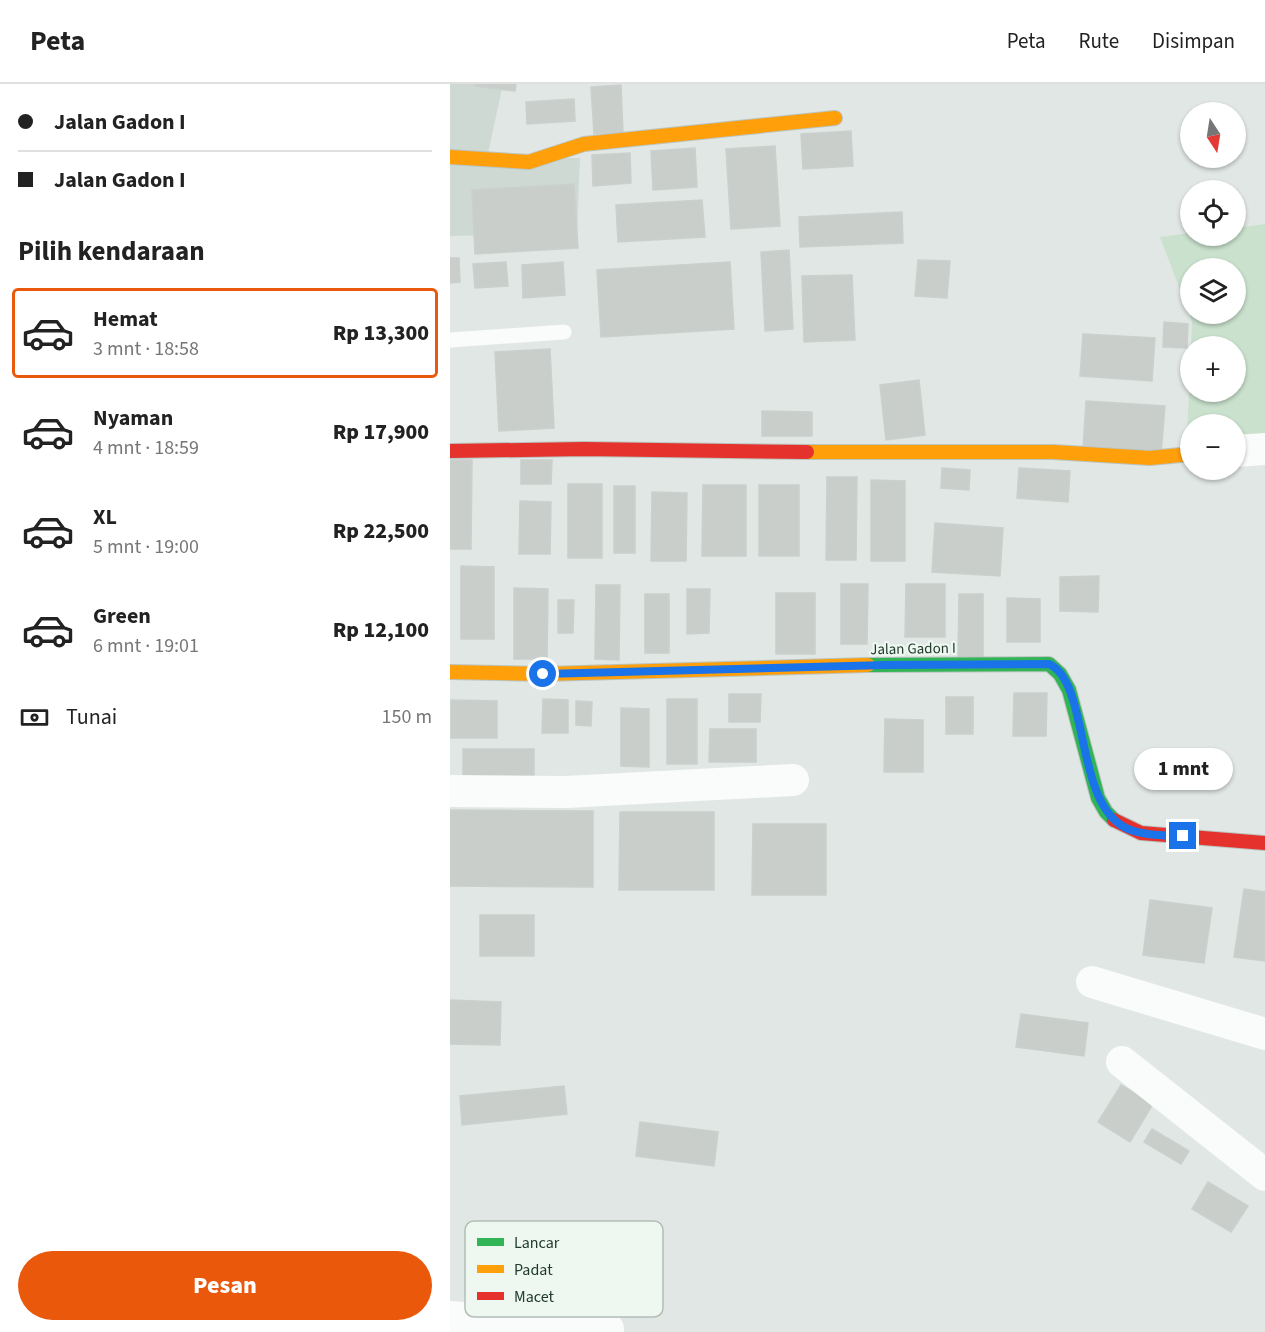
<!DOCTYPE html>
<html lang="id">
<head>
<meta charset="utf-8">
<style>
  body { margin:0; font-family:"Source Sans 3",sans-serif; background:#f2f2f2; color:#222; height:100vh; display:flex; flex-direction:column; font-size:22px; white-space:nowrap }
  * { box-sizing:border-box; margin:0 }
  p { font-size:20px; color:#767676 }
  .icon { flex:none; width:33px; height:33px; fill:none; stroke:currentColor; stroke-width:2; stroke-linecap:round; stroke-linejoin:round }
  .map { position:relative; flex:1; overflow:hidden }
  .sheet { display:flex; flex-direction:column; background:#fff; width:450px }
  .sheet>* { flex:none }
  .hud { display:grid; align-content:center; height:132px; padding:0 18px; background:#fff }
  .needle { width:39px; rotate:168deg }
  .controls { position:absolute; left:730px; top:18px; display:grid; gap:12px }
  .controls a { display:grid; place-items:center; width:66px; height:66px; border-radius:50%; background:#fff; box-shadow:0 2px 4px #0004; font-size:30px }
  .end { position:absolute; width:27px; height:27px; margin:-14px; border:8px solid #1a73e8; background:#fff; box-shadow:0 0 0 3px #fff }
  .from { border-radius:50% }
  .bubble { position:absolute; height:42px; border-radius:21px; background:#fff; box-shadow:0 2px 4px #0004; font-size:20px; font-weight:800; line-height:42px; text-align:center }
  .hud b { display:flex; align-items:center; gap:21px; height:57px; font-size:22px }
  .hud b+b { border-top:2px solid #e0e0e0 }
  .hud i { width:15px; height:15px; background:#222 }
  ul { padding:0; list-style:none }
  li { display:flex; align-items:center; gap:18px; height:90px; margin:0 12px 9px; padding:0 6px; border:3px solid transparent; border-radius:6px }
  li div { flex:1 }
  li b { display:block; font-size:22px }
  li em { font-style:normal; font-weight:800 }
  li.selected { border-color:#ea580c }
  li>.icon { width:54px; height:54px; stroke-width:1.5 }
  h2 { padding:0 18px; font-size:27px; line-height:72px }
  .pay { display:flex; align-items:center; gap:15px; height:66px; padding:0 18px; font-size:22px }
  .pay p { margin-inline-start:auto }
  .action { display:flex; gap:12px; margin-top:auto; padding:12px 18px }
  .action a { flex:1; height:69px; border-radius:36px; background:#ea580c; color:#fff; font-size:24px; font-weight:800; line-height:69px; text-align:center }
  header { display:flex; align-items:center; gap:36px; box-sizing:border-box; height:84px; padding:0 30px; background:#fff; border-bottom:2px solid #e0e0e0 }
  header strong { font-size:28px }
  nav { display:flex; gap:33px; margin-inline-start:auto; font-size:21px }
  main { display:flex; flex:1; min-height:0 }
  .map>svg:first-child { display:block }
</style>
</head>
<body>
<header>
<strong>Peta</strong>
<nav><a>Peta</a><a>Rute</a><a>Disimpan</a></nav>
</header>
<main>
<section class="sheet">
<div class="hud">
<b><i class="from"></i>Jalan Gadon I</b>
<b><i></i>Jalan Gadon I</b>
</div>
<h2>Pilih kendaraan</h2>
<ul>
<li class="selected"><svg class="icon" aria-label="car" viewBox="0 0 24 24"><path d="M5 17H2v-5l4-1 3-4h7l3 4 3 1v5h-3M9 17h6M6 11h13"/><circle cx="7" cy="17" r="2"/><circle cx="17" cy="17" r="2"/></svg><div><b>Hemat</b><p>3 mnt · 18:58</p></div><em>Rp 13,300</em></li>
<li><svg class="icon" aria-label="car" viewBox="0 0 24 24"><path d="M5 17H2v-5l4-1 3-4h7l3 4 3 1v5h-3M9 17h6M6 11h13"/><circle cx="7" cy="17" r="2"/><circle cx="17" cy="17" r="2"/></svg><div><b>Nyaman</b><p>4 mnt · 18:59</p></div><em>Rp 17,900</em></li>
<li><svg class="icon" aria-label="car" viewBox="0 0 24 24"><path d="M5 17H2v-5l4-1 3-4h7l3 4 3 1v5h-3M9 17h6M6 11h13"/><circle cx="7" cy="17" r="2"/><circle cx="17" cy="17" r="2"/></svg><div><b>XL</b><p>5 mnt · 19:00</p></div><em>Rp 22,500</em></li>
<li><svg class="icon" aria-label="car" viewBox="0 0 24 24"><path d="M5 17H2v-5l4-1 3-4h7l3 4 3 1v5h-3M9 17h6M6 11h13"/><circle cx="7" cy="17" r="2"/><circle cx="17" cy="17" r="2"/></svg><div><b>Green</b><p>6 mnt · 19:01</p></div><em>Rp 12,100</em></li>
</ul>
<div class="pay"><svg class="icon" aria-label="cash" viewBox="0 0 24 24"><path d="M3 7h18v10H3z"/><circle cx="12" cy="12" r="2"/></svg>Tunai<p>150 m</p></div>
<div class="action"><a>Pesan</a></div>
</section>
<div class="map">
<svg width="815" height="1248" viewBox="0 0 815 1248">
  <rect width="100%" height="100%" fill="#e1e7e4"/>
  <!-- built -->
  <polygon fill="#cfd9d3" points="0,0 53,0 37,74 130,74 127,149 0,152"/>
  <!-- green -->
  <path fill="#c9e1cd" fill-rule="evenodd" d="M815 140V352L786 351V340H741V351H737L741 267V308H786V262H741L742 237 710 153 741 149V152H786V144ZM741 184H786V230H741Z"/>
  <!-- building -->
  <g fill="#c9cecb" stroke="#cad0cd" stroke-width="1.5">
    <polygon points="25,0 66,0 65,7 25,2"/>
    <polygon points="171,1 173,48 144,50 141,3"/>
    <polygon points="124,15 125,37 77,40 76,18"/>
    <polygon points="401,47 403,82 353,85 351,50"/>
    <polygon points="325,62 330,142 281,145 276,65"/>
    <polygon points="245,64 247,103 203,106 201,67"/>
    <polygon points="180,69 181,99 143,102 142,71"/>
    <polygon points="124,100 128,164 25,170 22,106"/>
    <polygon points="252,116 255,153 168,158 166,121"/>
    <polygon points="452,128 453,159 350,163 349,133"/>
    <polygon points="339,166 343,245 315,247 311,168"/>
    <polygon points="0,174 9,174 10,198 0,199"/>
    <polygon points="468,176 500,177 497,214 465,212"/>
    <polygon points="56,178 58,202 25,204 23,180"/>
    <polygon points="113,178 115,211 73,214 72,181"/>
    <polygon points="280,178 284,245 151,253 147,186"/>
    <polygon points="402,191 405,256 354,258 352,192"/>
    <polygon points="714,238 738,240 737,264 713,263"/>
    <polygon points="633,250 705,254 702,297 630,292"/>
    <polygon points="100,265 104,344 49,347 45,268"/>
    <polygon points="469,296 475,351 436,356 430,301"/>
    <polygon points="636,317 715,322 711,370 633,365"/>
    <polygon points="312,327 362,328 362,352 312,352"/>
    <polygon points="0,376 22,376 21,465 0,465"/>
    <polygon points="71,376 102,376 101,400 71,400"/>
    <polygon points="492,384 520,386 519,406 491,404"/>
    <polygon points="569,384 620,387 618,418 567,414"/>
    <polygon points="377,393 407,393 406,476 376,476"/>
    <polygon points="421,396 455,397 455,477 421,477"/>
    <rect x="118" y="400" width="34" height="74"/>
    <polygon points="253,401 296,401 296,472 252,472"/>
    <rect x="309" y="401" width="40" height="71"/>
    <rect x="164" y="402" width="21" height="67"/>
    <polygon points="202,408 237,409 236,477 201,477"/>
    <polygon points="70,417 101,418 100,470 69,470"/>
    <polygon points="485,439 553,444 550,492 482,488"/>
    <polygon points="11,482 44,483 44,555 11,555"/>
    <polygon points="649,492 648,528 610,527 610,493"/>
    <polygon points="391,500 418,500 417,560 391,560"/>
    <polygon points="456,500 495,500 495,553 455,553"/>
    <polygon points="146,501 170,501 169,576 145,575"/>
    <polygon points="64,504 98,505 97,575 64,575"/>
    <polygon points="237,505 260,505 259,549 237,550"/>
    <rect x="326" y="509" width="39" height="61"/>
    <rect x="195" y="510" width="24" height="59"/>
    <polygon points="509,510 533,510 533,574 508,574"/>
    <polygon points="557,514 590,515 590,558 557,558"/>
    <polygon points="108,516 124,516 123,549 108,549"/>
    <polygon points="564,609 597,609 596,652 563,652"/>
    <polygon points="279,610 311,610 310,638 279,638"/>
    <rect x="496" y="613" width="27" height="37"/>
    <polygon points="93,615 118,616 118,649 92,649"/>
    <rect x="217" y="615" width="30" height="65"/>
    <polygon points="1,616 47,617 47,654 1,654"/>
    <polygon points="126,617 142,618 141,642 126,641"/>
    <polygon points="171,624 199,625 199,683 171,682"/>
    <polygon points="435,635 473,636 473,688 434,688"/>
    <polygon points="260,645 306,645 306,678 259,678"/>
    <rect x="13" y="665" width="71" height="28"/>
    <polygon points="0,726 143,727 143,803 0,802"/>
    <polygon points="170,728 264,728 264,806 169,806"/>
    <polygon points="303,740 376,740 376,811 302,811"/>
    <polygon points="794,805 815,808 815,877 784,873"/>
    <polygon points="700,816 762,824 754,879 693,871"/>
    <rect x="30" y="831" width="54" height="41"/>
    <polygon points="0,916 51,918 50,961 0,960"/>
    <polygon points="571,930 638,939 634,972 566,963"/>
    <polygon points="671,1001 703,1020 680,1058 648,1038"/>
    <polygon points="114,1002 117,1030 12,1041 10,1012"/>
    <polygon points="190,1038 268,1048 264,1082 186,1072"/>
    <polygon points="702,1045 739,1067 731,1080 694,1058"/>
    <polygon points="758,1098 798,1122 781,1148 742,1125"/>
  </g>
  <g fill="none" stroke-linecap="round" stroke-linejoin="round">
    <!-- fast casing -->
    <g stroke="#bac4bf" stroke-width="16">
      <polyline id="fast" points="418,581 599,580 610,590 619,606 648,714 656,728 664,736"/>
    </g>
    <!-- slow casing -->
    <g stroke="#bac4bf" stroke-width="16">
      <g id="slow">
        <polyline points="0,73 79,78 134,60 385,34"/>
        <polyline points="357,368 603,368 700,374 741,370"/>
        <polyline points="0,588 93,590 418,581"/>
      </g>
    </g>
    <!-- jam casing -->
    <g stroke="#bac4bf" stroke-width="16">
      <g id="jam">
        <polyline points="0,367 134,365 357,368"/>
        <polyline points="664,736 691,749 815,759"/>
      </g>
    </g>
    <!-- lane -->
    <polyline stroke="#fafbfb" stroke-width="15" points="0,256 114,248"/>
    <!-- street -->
    <g stroke="#fafbfb" stroke-width="32">
      <polyline points="786,367 815,365"/>
      <polyline points="0,707 116,708 343,696"/>
      <polyline points="642,898 815,950"/>
      <polyline points="672,978 815,1091"/>
      <polyline points="0,1233 158,1245"/>
    </g>
    <!-- fast -->
    <use href="#fast" stroke="#30b455" stroke-width="14"/>
    <!-- slow -->
    <use href="#slow" stroke="#ff9f0a" stroke-width="14"/>
    <!-- jam -->
    <use href="#jam" stroke="#e5322d" stroke-width="14"/>
  </g>
  <g fill="none" stroke-linecap="round" stroke-linejoin="round">
    <!-- route -->
    <path stroke="#1a73e8" stroke-width="8" d="M93 590 437 581 599 580C641 599 623 721 678 745 695 752 716 751 733 752"/>
  </g>
  <g text-anchor="middle" dominant-baseline="central" stroke-width="4.5" stroke-linejoin="round" paint-order="stroke">
    <!-- street labels -->
    <g font-size="15" fill="#203a2e" stroke="#eff7f1">
      <text transform="translate(463 565) rotate(-1)">Jalan Gadon I</text>
    </g>
  </g>
  <!-- legend -->
  <rect x="15" y="1137" width="198" height="96" rx="9" fill="#eff7f1" stroke="#b1beb6" stroke-width="1.5"/>
  <rect x="27" y="1154" width="27" height="8" fill="#30b455"/>
  <rect x="27" y="1181" width="27" height="8" fill="#ff9f0a"/>
  <rect x="27" y="1208" width="27" height="8" fill="#e5322d"/>
  <g font-size="16" fill="#203a2e">
    <text x="64" y="1164">Lancar</text>
    <text x="64" y="1191">Padat</text>
    <text x="64" y="1218">Macet</text>
  </g>
</svg>
<div class="controls">
<a><svg class="needle" viewBox="-14 -14 28 28"><path d="M0-13l5 13h-10z" fill="#e53935"/><path d="M0 13l5-13h-10z" fill="#767676"/></svg></a>
<a><svg class="icon" aria-label="locate" viewBox="0 0 24 24"><circle cx="12" cy="12" r="6"/><path d="M12 2v4M12 18v4M2 12h4M18 12h4"/></svg></a>
<a><svg class="icon" aria-label="layers" viewBox="0 0 24 24"><path d="M12 4l9 5-9 5-9-5zM3 14l9 5 9-5"/></svg></a>
<a>+</a>
<a>−</a>
</div>
<i class="end from" style="left:93px;top:590px"></i>
<i class="end" style="left:733px;top:752px"></i>
<div class="bubble" style="left:684px;top:664px;width:99px">1 mnt</div>
</div>
</main>
</body>
</html>
